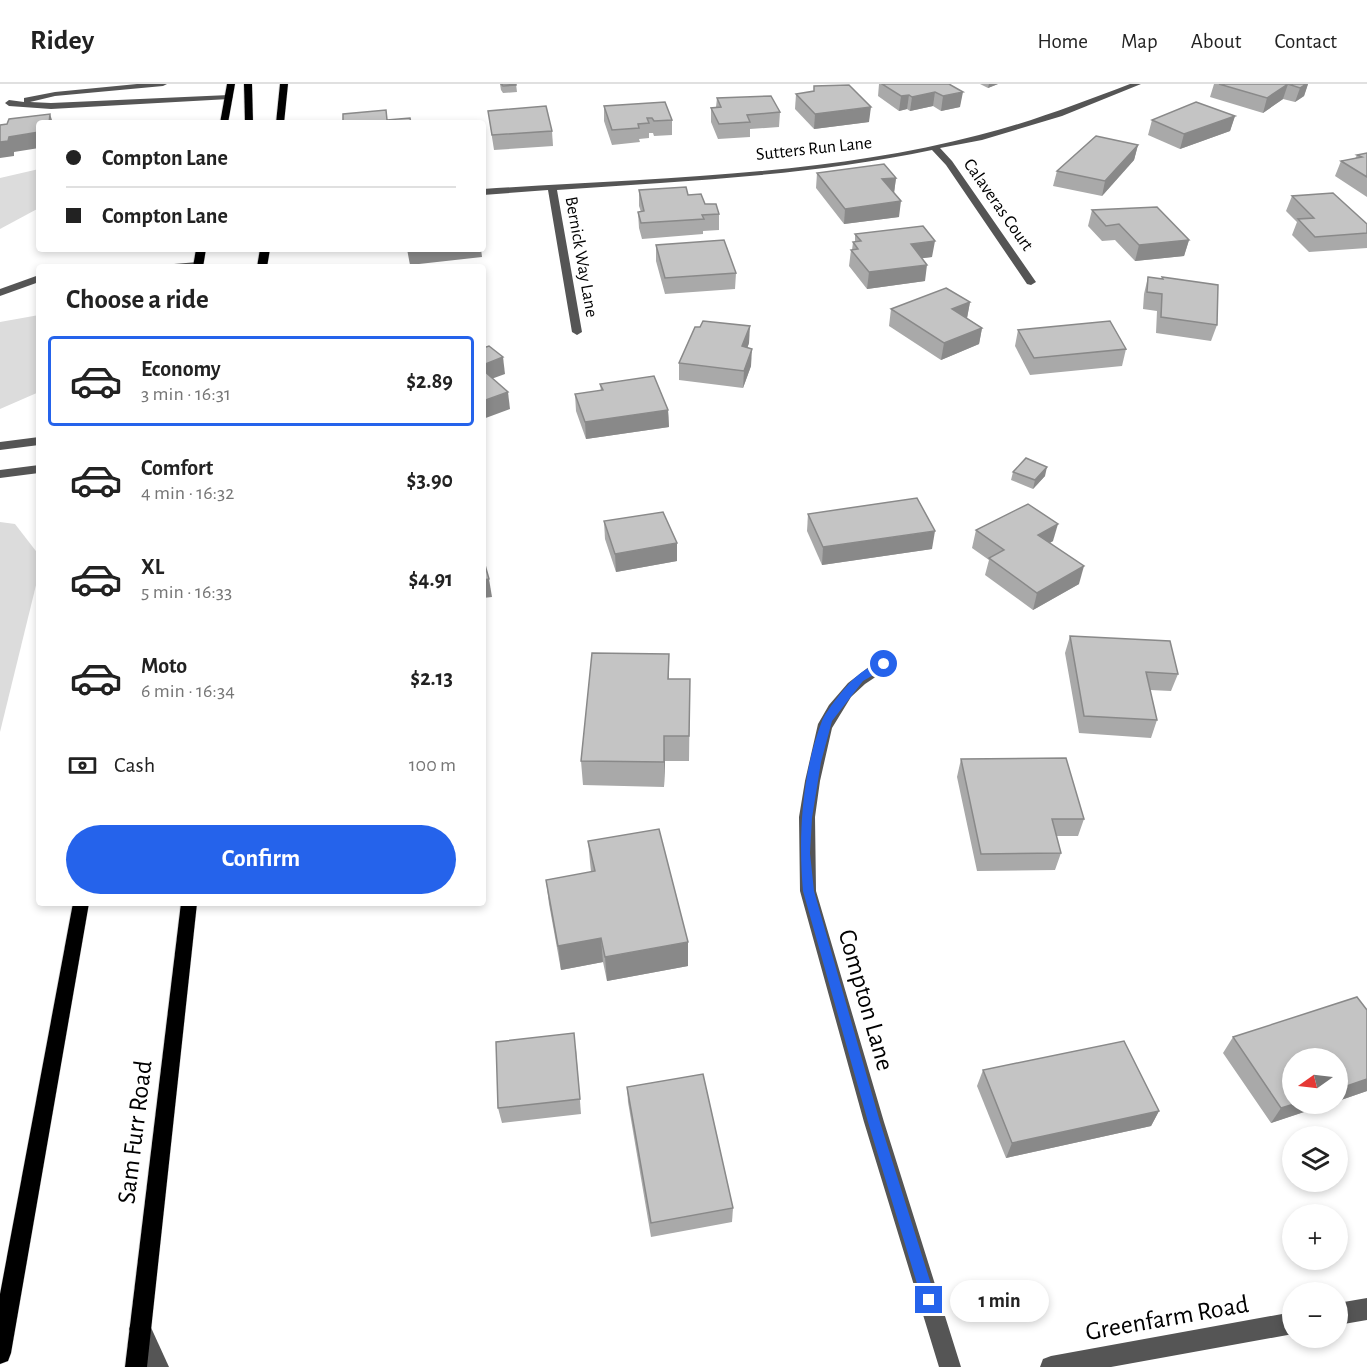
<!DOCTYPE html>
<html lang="en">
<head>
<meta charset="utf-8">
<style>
  body { margin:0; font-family:"Alegreya Sans",sans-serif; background:#f2f2f2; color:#222; height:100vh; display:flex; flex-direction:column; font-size:22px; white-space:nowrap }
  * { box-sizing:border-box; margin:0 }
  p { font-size:20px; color:#767676 }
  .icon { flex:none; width:33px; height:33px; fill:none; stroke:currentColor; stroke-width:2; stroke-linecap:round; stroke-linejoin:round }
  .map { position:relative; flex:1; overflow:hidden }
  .sheet { position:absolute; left:36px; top:180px; width:450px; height:642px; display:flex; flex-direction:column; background:#fff; border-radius:6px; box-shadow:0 3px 9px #0003 }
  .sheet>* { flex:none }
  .guide { position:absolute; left:36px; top:36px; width:450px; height:132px; border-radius:6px; box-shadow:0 3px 9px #0003; display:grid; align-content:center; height:132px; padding:0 30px; background:#fff }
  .needle { width:39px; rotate:256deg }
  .tools { position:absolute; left:1282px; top:964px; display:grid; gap:12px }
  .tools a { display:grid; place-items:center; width:66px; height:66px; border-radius:50%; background:#fff; box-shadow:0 3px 9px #0003; font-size:30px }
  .end { position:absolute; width:27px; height:27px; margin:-14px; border:8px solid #2563eb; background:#fff; box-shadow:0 0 0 3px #fff }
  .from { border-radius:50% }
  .bubble { position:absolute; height:42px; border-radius:21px; background:#fff; box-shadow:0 3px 9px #0003; font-size:20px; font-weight:600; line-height:42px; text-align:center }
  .guide b { display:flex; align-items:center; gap:21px; height:57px; font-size:22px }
  .guide b+b { border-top:2px solid #e0e0e0 }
  .guide i { width:15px; height:15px; background:#222 }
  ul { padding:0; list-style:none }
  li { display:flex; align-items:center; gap:18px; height:90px; margin:0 12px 9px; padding:0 18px; border:3px solid transparent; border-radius:6px }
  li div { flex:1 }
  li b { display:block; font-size:22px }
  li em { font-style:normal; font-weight:600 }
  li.on { border-color:#2563eb }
  li>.icon { width:54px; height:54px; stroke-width:1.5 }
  h2 { padding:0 30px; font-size:27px; line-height:72px }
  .pay { display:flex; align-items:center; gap:15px; height:66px; padding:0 30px; font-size:22px }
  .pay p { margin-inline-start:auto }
  .cta { display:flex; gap:12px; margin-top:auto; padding:12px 30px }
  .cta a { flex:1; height:69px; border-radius:36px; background:#2563eb; color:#fff; font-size:24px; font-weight:600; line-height:69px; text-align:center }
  header { display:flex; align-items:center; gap:36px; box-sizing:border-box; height:84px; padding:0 30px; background:#fff; border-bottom:2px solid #e0e0e0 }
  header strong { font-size:28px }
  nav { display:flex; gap:33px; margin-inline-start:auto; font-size:21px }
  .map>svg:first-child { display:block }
</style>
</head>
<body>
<header>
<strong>Ridey</strong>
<nav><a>Home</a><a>Map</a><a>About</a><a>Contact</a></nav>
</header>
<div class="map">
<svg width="1367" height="1283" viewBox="0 0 1367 1283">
  <rect width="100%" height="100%" fill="#fff"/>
  <!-- green -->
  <g fill="#dcdcdc">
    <polygon points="39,85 39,124 0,145 0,94"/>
    <polygon points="39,231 39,308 0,325 0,238"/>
    <polygon points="0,438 15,440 39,471 39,489 0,648"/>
  </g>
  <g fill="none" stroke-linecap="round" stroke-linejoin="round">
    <!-- major casing -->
    <g stroke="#dbdbdb" stroke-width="1">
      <g id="major">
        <polygon points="227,0 235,0 228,39 220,39"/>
        <polygon points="244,0 252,0 253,39 245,39"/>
        <polygon points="280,0 288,0 284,39 276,39"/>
        <polygon points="196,165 206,165 203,183 193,183"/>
        <polygon points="260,165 270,165 267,183 257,183"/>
        <polygon points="73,819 89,819 11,1269 8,1277 0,1280 0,1210"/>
        <polygon points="181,819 197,819 147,1283 125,1283"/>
      </g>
    </g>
    <!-- minor -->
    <g fill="#555" fill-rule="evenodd">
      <polygon points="137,0 167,0 163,2 55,12 30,18 51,19 229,11 233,13 229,15 51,25 9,22 5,19 9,16 24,18 24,14 55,8"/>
      <path d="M1130 0H1141L1062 32 982 56 940 64 952 77 1036 198 1031 201 1027 200 946 81 932 66C809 92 682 97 557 106L582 248 577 251 572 248 548 106 483 111V105C646 94 820 93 979 51 1031 38 1080 19 1130 0Z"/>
      <polygon points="198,178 202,179 202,183 169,183 174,180"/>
      <polygon points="39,191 39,198 0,212 0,205"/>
      <polygon points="39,353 39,361 0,366 0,358"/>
      <polygon points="39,381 39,389 0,394 0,386"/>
      <polygon points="884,575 889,576 891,580 889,584 865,600 851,613 832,644 820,697 815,733 816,807 884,1038 961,1283 939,1283 864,1038 800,807 799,733 805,697 818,640 829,621 848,599 870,582"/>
      <polygon points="1367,1214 1367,1236 1338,1241 1338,1219"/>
      <polygon points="1293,1228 1293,1250 1111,1283 1040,1283 1043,1275 1051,1272"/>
      <polygon points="140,1234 148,1237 169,1283 147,1283 129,1245 132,1237"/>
    </g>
    <!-- major -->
    <use href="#major" fill="#000" fill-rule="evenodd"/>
  </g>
  <!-- wall -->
  <g fill="#a9a9a9">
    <polygon points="500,0 516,0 517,8 503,9 501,6"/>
    <polygon points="879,0 949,0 960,23 941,27 933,22 910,27 907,25 899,27 878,12"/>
    <polygon points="980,0 998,0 988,4"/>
    <polygon points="1214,0 1308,0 1304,12 1295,18 1283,15 1263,29 1210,13"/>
    <polygon points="796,10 869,38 814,45 795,25"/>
    <polygon points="717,14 780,28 779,43 750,45 750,53 718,55 711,38 711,24 716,23"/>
    <polygon points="604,22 672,36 672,51 654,52 653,49 649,49 649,54 639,55 640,58 612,61 604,37"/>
    <polygon points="488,27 552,47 553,62 494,66"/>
    <polygon points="1235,32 1230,47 1180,65 1148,51 1152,36"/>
    <polygon points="1138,61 1134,76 1102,112 1053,102 1057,87"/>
    <polygon points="1367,69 1367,113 1335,92 1341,77 1355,75 1357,71"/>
    <polygon points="817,89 896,94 894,109 899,133 844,140 816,104"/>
    <polygon points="639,106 688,111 705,120 719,130 719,146 703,147 703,150 642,155 639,144 638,128 641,128 639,122"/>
    <polygon points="1292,112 1367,140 1367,164 1309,168 1292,151 1297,138 1286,127"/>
    <polygon points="1092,126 1189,156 1184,172 1135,177 1115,156 1102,157 1088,142"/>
    <polygon points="855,150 932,173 922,174 925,197 867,205 849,182 851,166 852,166 853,158 855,158"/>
    <polygon points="656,161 736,189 735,205 665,210 656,177"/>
    <polygon points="1148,193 1162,195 1162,193 1217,241 1211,257 1156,249 1157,227 1143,225 1144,210"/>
    <polygon points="970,218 967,234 982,244 979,260 941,276 889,242 891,225"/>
    <polygon points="1018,246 1126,265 1122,282 1030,291 1015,262"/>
    <polygon points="749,259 747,264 751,282 743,304 679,296 679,279"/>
    <polygon points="600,300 668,326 669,343 586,355 576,327 575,310 601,307"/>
    <polygon points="1013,388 1045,392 1033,405 1011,396"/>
    <polygon points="808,430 932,465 822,481 807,447"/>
    <polygon points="604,437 677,459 677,477 616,488 605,455"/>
    <polygon points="976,446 1053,457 1050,459 1079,500 1033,526 985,491 989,476 972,464"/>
    <polygon points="1070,552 1178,590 1171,607 1150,606 1157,636 1151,654 1079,649 1065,569"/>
    <polygon points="669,570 669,595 690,595 689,677 665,677 664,703 583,701 581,677"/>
    <polygon points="961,675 1084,735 1078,752 1056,752 1061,769 1055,786 977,787 957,693"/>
    <polygon points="588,757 688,858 688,882 607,897 603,878 561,886 549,820 546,796 591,788"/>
    <polygon points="1367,926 1367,1007 1338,1017 1338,975 1293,1020 1328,1020 1271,1039 1223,969 1233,953"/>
    <polygon points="576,965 581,1030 502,1039 498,1024"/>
    <polygon points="983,986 1159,1027 1151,1042 1006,1074 977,1002"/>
    <polygon points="627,1003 733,1124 732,1138 651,1153 628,1018"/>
  </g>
  <!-- shaded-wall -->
  <g fill="#898989">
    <polygon points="989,0 998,0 988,4"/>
    <polygon points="1288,0 1283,15 1263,29 1267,14"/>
    <polygon points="1306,0 1308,0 1304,12 1295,18 1300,4"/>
    <polygon points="935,8 933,22 910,27 912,13"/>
    <polygon points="963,8 960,23 941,27 943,12"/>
    <polygon points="909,11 907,25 899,27 901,12"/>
    <polygon points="871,23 869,38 814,45 815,30"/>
    <polygon points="50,30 53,39 49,39"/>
    <polygon points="1235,32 1230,47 1180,65 1184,50"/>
    <polygon points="39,48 39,64 14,68 14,72 0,74 0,58 9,53"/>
    <polygon points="1138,61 1134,76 1102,112 1105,97"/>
    <polygon points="896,94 894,109 882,95"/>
    <polygon points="901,117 899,133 844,140 845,125"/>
    <polygon points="1189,156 1184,172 1135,177 1139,161"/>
    <polygon points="935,157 932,173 909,176 911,160"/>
    <polygon points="407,165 481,165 482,173 410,181"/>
    <polygon points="927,181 925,197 867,205 869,188"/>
    <polygon points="970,218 967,234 952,225"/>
    <polygon points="750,242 749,259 742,279 742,262"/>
    <polygon points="982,244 979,260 941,276 944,259"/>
    <polygon points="752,265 751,282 743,304 744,287"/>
    <polygon points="503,273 505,290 483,298 483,281"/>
    <polygon points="508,308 510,325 483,335 483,317"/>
    <polygon points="668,326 669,343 586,355 585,338"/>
    <polygon points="1047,383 1045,392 1033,405 1035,396"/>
    <polygon points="1058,440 1053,457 1033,468 1038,451"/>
    <polygon points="935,447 932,465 822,481 823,463"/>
    <polygon points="677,459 677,477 616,488 615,470"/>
    <polygon points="1084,482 1079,500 1033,526 1037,509"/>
    <polygon points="489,495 492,513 483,514 483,496"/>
    <polygon points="664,652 665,677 664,703"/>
    <polygon points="601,854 603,878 561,886 558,862"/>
    <polygon points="688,858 688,882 607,897 605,873"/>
    <polygon points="1367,995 1367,1007 1338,1017 1338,1005"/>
    <polygon points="1294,1020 1328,1020 1271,1039 1281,1024"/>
    <polygon points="1159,1027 1151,1042 1006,1074 1012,1059"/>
  </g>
  <!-- building -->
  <g fill="#c4c4c4" stroke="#898989" stroke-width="1.5">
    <polygon points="501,0 516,0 516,1 503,2"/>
    <polygon points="882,0 949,0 963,8 943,12 935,8 912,13 909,11 901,12"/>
    <polygon points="1219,0 1306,0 1300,4 1288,0 1267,14"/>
    <polygon points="849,1 871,23 815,30 796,10 814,7 814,2"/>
    <polygon points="771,12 780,28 747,31 750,38 719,40 711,24 721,23 717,14"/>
    <polygon points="665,18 672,36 654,37 652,34 647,34 649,39 638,40 639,44 612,46 604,22"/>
    <polygon points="1196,18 1235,32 1184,50 1152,36"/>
    <polygon points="546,22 552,47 492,51 488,27"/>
    <polygon points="386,26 387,36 410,34 411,39 343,39 343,30"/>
    <polygon points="50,30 49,39 39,39 39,48 9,53 8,57 0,58 0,41 7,40 9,35"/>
    <polygon points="1096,52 1138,61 1105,97 1057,87"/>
    <polygon points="1367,69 1367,93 1341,77 1362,73 1357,71"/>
    <polygon points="884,80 896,94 882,95 901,117 845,125 817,89"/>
    <polygon points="686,103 688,111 701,110 705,120 716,120 719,130 702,131 704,135 641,139 638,128 644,127 639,106"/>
    <polygon points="1333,109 1367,140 1367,149 1315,153 1298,135 1314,134 1292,112"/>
    <polygon points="1157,123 1189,156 1139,161 1119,140 1106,142 1092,126"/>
    <polygon points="923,142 935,157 911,160 927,181 869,188 851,166 858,165 853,158 861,157 855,150"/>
    <polygon points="724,156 736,189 665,194 656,161"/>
    <polygon points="1148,193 1163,195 1162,193 1218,201 1217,241 1161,233 1162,210 1147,208"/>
    <polygon points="946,204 970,218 952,225 982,244 944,259 891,225"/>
    <polygon points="703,237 750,242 742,262 752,265 744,287 679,279 695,243 700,243"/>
    <polygon points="1110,237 1126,265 1034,274 1018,246"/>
    <polygon points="489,262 503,273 483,281 483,264"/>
    <polygon points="483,286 508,308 483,317"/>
    <polygon points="654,292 668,326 585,338 575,310 603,306 600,300"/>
    <polygon points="1026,374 1047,383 1035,396 1013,388"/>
    <polygon points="917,414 935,447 823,463 808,430"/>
    <polygon points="1028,420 1058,440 1038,451 1084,482 1037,509 989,474 1004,466 976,446"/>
    <polygon points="663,428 677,459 615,470 604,437"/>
    <polygon points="483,474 489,495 483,496"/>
    <polygon points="1070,552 1170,557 1178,590 1146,588 1157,636 1084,632"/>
    <polygon points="592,569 669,570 668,595 690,595 689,652 664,652 664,678 581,677"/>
    <polygon points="1066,674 1084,735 1052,735 1061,769 981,770 961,675"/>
    <polygon points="659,745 688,858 605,873 601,854 558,862 546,796 595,787 588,757"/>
    <polygon points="1357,913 1367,926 1367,995 1338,1005 1338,975 1293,975 1293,1020 1294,1020 1281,1024 1233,953"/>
    <polygon points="574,949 580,1015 498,1024 496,958"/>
    <polygon points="1124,957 1159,1027 1012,1059 983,986"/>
    <polygon points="703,990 733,1124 651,1139 627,1003"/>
  </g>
  <!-- route -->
  <path fill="#2563eb" d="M884 577 887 578V583L863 597 832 637 821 678 812 734 810 769 814 807 880 1038 936 1216 934 1221 929 1223 924 1221 922 1216 868 1038 803 807C798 753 802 688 822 637 826 627 847 600 856 593 863 586 875 580 884 577Z"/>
  <g text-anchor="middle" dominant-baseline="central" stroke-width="4.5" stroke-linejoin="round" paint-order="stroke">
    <!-- far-street labels -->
    <g font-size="18" fill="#000" stroke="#fff">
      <text transform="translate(814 65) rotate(-6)">Sutters Run Lane</text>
      <text transform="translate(998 121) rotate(55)">Calaveras Court</text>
      <text transform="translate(581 173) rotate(80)">Bernick Way Lane</text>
    </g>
    <!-- near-street labels -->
    <g font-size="26" fill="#000" stroke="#fff">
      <text transform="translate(866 916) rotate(74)">Compton Lane</text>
      <text transform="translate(135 1048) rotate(-83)">Sam Furr Road</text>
      <text transform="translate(1167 1234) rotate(-10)">Greenfarm Road</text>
    </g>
  </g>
</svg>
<div class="tools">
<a><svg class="needle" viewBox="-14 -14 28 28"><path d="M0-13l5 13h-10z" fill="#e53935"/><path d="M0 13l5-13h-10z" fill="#767676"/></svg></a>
<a><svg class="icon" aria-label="layers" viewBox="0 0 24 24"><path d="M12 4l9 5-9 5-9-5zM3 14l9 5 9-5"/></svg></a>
<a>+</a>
<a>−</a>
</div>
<i class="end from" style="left:884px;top:580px"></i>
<i class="end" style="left:929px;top:1216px"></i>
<div class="bubble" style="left:950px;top:1196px;width:99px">1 min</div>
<div class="guide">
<b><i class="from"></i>Compton Lane</b>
<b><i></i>Compton Lane</b>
</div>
<section class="sheet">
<h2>Choose a ride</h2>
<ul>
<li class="on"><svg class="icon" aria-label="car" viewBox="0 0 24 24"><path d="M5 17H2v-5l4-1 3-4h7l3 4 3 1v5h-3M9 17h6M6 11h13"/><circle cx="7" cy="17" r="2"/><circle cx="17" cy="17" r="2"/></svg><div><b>Economy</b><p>3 min · 16:31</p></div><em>$2.89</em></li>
<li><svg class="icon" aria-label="car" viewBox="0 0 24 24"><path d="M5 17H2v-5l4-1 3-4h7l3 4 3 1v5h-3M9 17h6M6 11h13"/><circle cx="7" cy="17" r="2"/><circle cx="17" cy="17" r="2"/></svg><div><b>Comfort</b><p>4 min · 16:32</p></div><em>$3.90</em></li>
<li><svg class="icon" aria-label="car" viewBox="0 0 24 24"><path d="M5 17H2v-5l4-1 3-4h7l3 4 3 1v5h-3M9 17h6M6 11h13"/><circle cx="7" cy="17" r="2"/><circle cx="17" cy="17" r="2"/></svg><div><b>XL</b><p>5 min · 16:33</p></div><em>$4.91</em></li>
<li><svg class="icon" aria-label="car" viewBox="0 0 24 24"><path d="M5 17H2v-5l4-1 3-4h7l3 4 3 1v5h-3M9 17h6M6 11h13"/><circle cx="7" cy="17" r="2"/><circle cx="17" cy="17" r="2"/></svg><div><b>Moto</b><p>6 min · 16:34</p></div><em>$2.13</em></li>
</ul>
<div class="pay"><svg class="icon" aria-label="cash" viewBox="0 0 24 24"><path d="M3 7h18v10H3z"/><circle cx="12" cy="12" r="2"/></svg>Cash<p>100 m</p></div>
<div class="cta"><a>Confirm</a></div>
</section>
</div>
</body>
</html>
